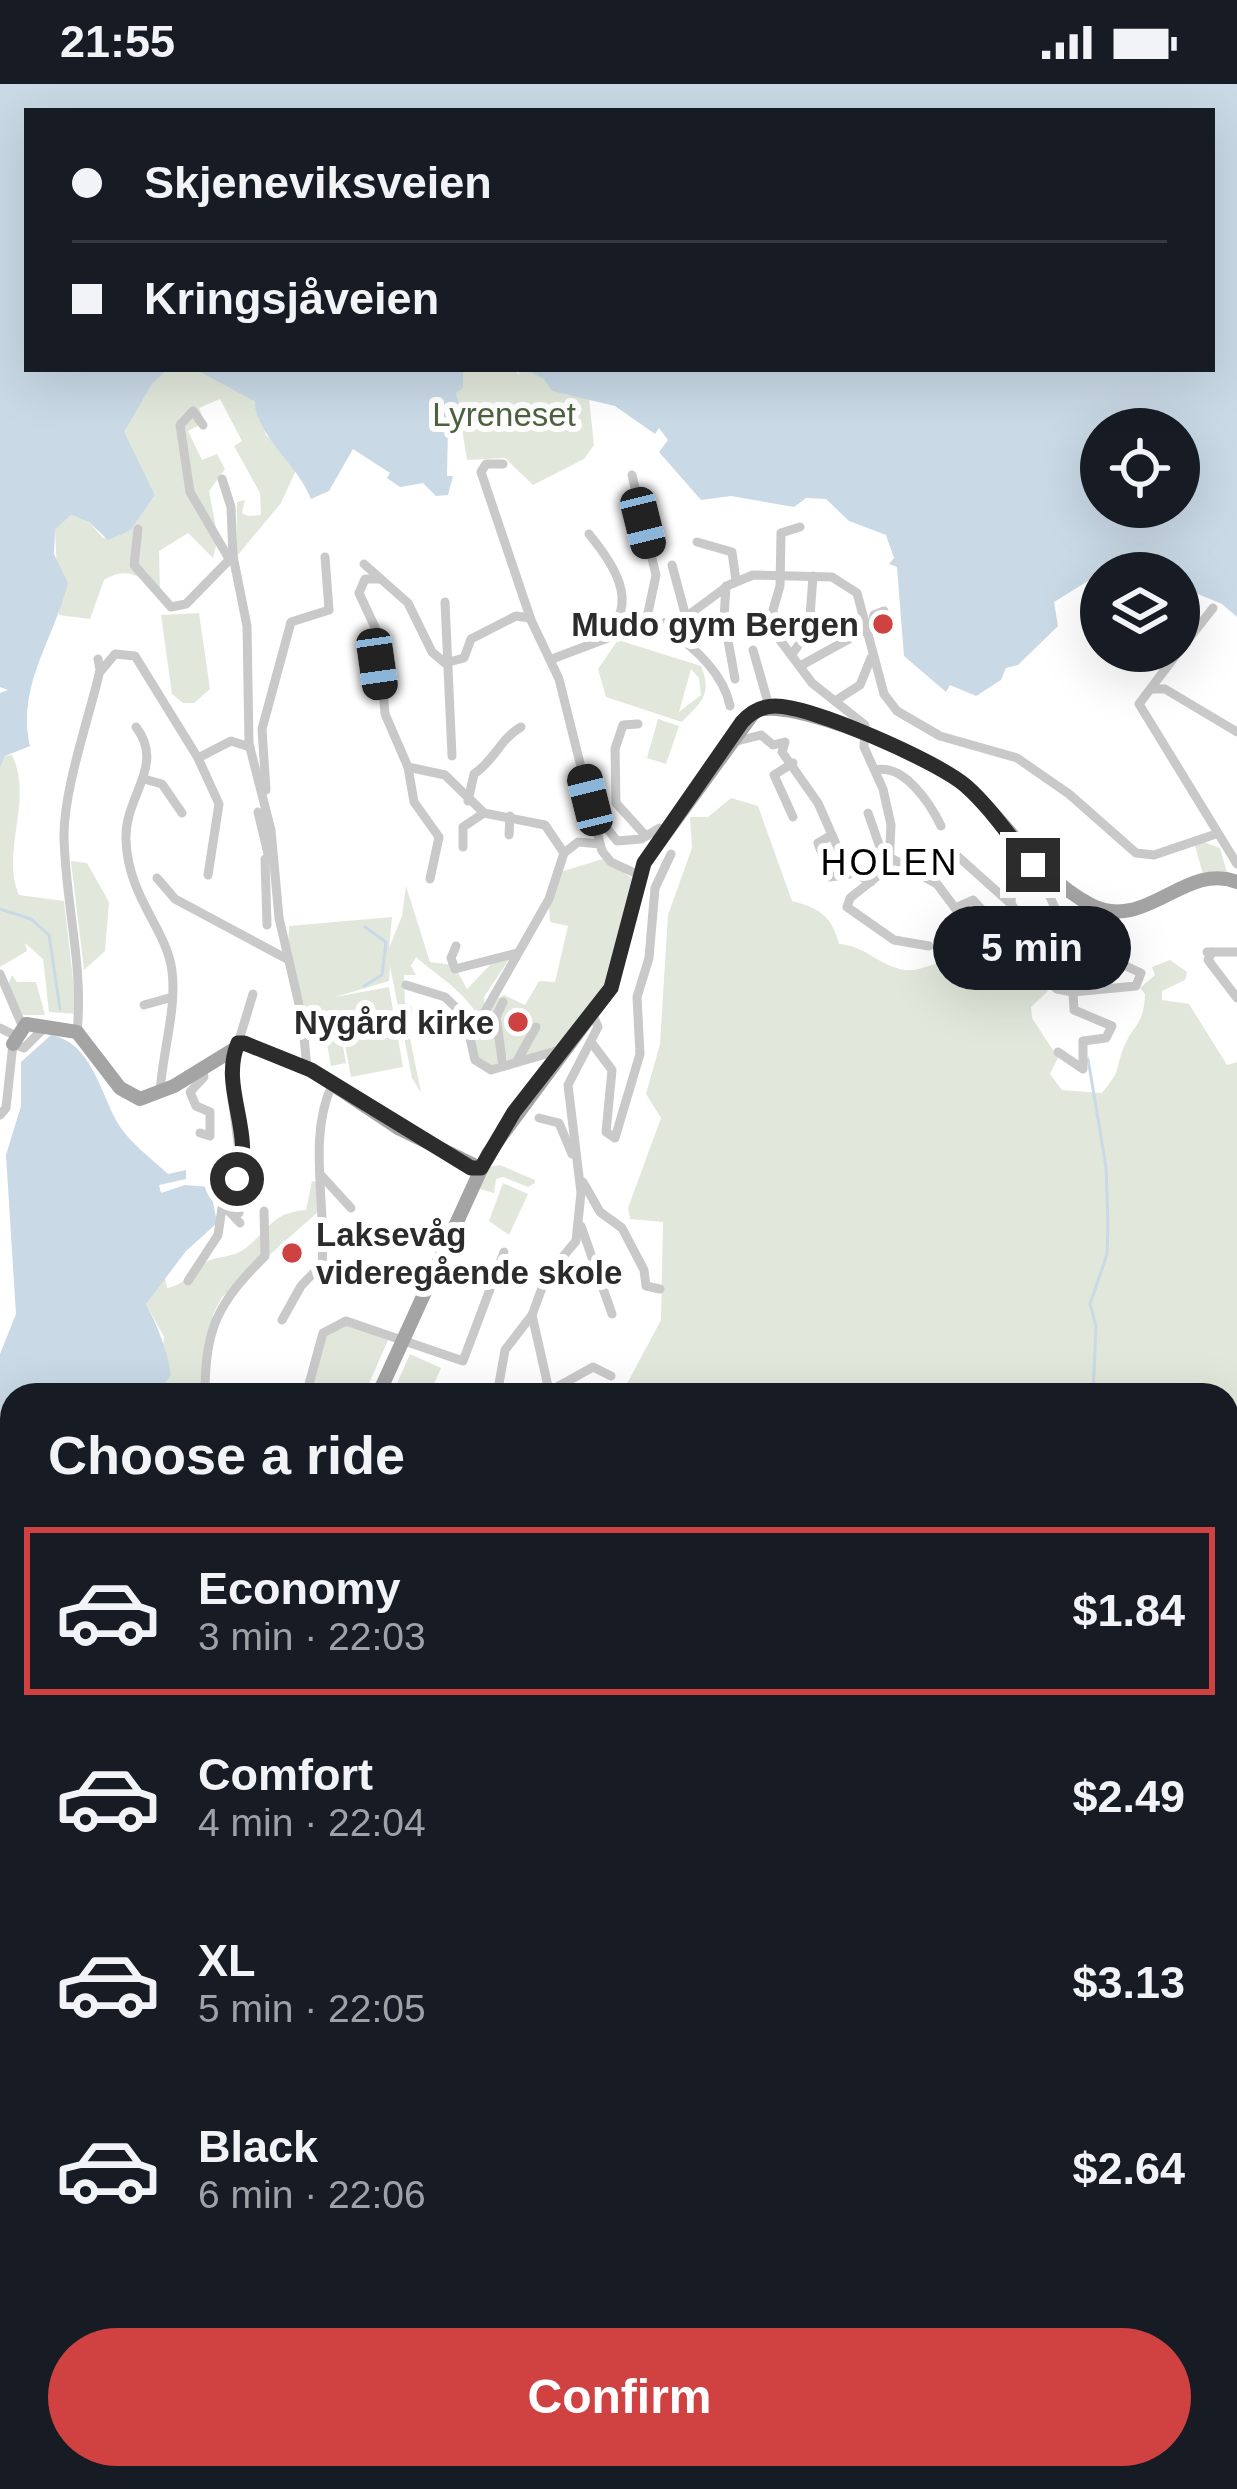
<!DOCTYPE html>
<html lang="en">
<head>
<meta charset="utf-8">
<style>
  body { margin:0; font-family:Arial,sans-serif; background:#242831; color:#f1f3f6; height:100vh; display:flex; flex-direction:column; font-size:45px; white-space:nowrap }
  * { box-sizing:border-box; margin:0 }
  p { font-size:39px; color:#9ea1a6 }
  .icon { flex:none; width:66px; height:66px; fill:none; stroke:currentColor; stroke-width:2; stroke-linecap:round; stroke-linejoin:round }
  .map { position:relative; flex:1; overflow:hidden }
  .side { position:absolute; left:0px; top:1299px; width:1239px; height:1107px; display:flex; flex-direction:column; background:#171b24; border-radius:36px 36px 0 0; box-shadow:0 12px 48px #0002 }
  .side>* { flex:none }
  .top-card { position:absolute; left:24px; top:24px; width:1191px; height:264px; border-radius:0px; box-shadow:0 12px 48px #0002; display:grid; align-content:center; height:264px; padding:0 48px; background:#171b24 }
  .buttons { position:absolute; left:1080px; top:324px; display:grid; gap:24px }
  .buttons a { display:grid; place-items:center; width:120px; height:120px; border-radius:50%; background:#171b24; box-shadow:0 12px 48px #0002; font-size:60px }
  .end { position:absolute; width:54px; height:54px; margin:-27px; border:15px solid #2c2c2c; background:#fff; box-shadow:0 0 0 6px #fff }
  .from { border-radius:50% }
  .bubble { position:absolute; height:84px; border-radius:42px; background:#171b24; box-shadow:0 12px 48px #0002; font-size:39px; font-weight:600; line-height:84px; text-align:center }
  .car { position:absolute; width:36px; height:72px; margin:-36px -18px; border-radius:15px; box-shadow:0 0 9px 3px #0007; background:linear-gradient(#222 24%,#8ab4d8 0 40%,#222 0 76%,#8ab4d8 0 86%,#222 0) }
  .top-card b { display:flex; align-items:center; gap:42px; height:114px; font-size:45px }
  .top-card b+b { border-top:3px solid #363941 }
  .top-card i { width:30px; height:30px; background:#f1f3f6 }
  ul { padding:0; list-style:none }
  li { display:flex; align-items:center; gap:36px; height:168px; margin:0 24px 18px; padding:0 24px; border:6px solid transparent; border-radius:0px }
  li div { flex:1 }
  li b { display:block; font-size:45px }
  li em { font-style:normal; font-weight:600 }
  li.active { border-color:#d04242 }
  li>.icon { width:108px; height:108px; stroke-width:1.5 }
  h2 { padding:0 48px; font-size:54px; line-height:144px }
  .cta { display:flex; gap:24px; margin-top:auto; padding:24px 48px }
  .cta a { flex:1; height:138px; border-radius:72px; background:#d04242; color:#fff; font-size:48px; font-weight:600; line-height:138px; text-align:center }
  .status { display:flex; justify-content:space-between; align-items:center; height:84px; padding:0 60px; background:#171b24; direction:ltr }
  .status svg { height:33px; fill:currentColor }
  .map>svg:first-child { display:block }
</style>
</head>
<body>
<div class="status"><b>21:55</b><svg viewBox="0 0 49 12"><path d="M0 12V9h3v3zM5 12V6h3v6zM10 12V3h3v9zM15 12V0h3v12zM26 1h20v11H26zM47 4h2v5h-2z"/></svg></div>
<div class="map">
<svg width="1237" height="2405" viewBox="0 0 1237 2405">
  <rect width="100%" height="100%" fill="#fff"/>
  <!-- green -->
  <g fill="#e1e8db" fill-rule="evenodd">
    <path d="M168 285H195L252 314 266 351 297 384 281 419 237 472V418L245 416 242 429 248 432 261 431 260 409 234 362 242 357 220 315 199 324 205 338 188 347 202 376 217 370 225 385 209 407 218 454 213 474 188 449 159 467 160 508C139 492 128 482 104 496L90 535 59 531 55 446 71 431 89 438 103 454 131 446 155 411 123 348 152 300Z"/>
    <path d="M463 285H512L520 291 517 285C543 287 562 310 589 315L594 361 584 375 533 401 505 374 467 376 456 309Z"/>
    <polygon points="199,529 210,605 194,619 183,619 172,610 161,531"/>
    <path d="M618 556 701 582C713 611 700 619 682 638L606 613 598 585ZM691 585 699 594 701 611 679 628Z"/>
    <polygon points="658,635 679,642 666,680 647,674"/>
    <path d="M12 671C34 716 0 768 19 811L64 817 77 930 49 928 43 875 25 859 27 867 0 883V684L5 672Z"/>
    <path d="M731 714 758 722 792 817C819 824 832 832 839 860 865 862 876 879 900 885 916 889 923 882 937 880 959 878 991 890 1011 899L1027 889 1048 907 1031 923 1032 934 1058 974 1050 990 1062 1006 1102 1009C1122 984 1114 990 1123 965 1133 940 1144 942 1145 910L1140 904 1155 891 1152 883 1170 876 1187 888 1185 896 1162 907V916L1189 920 1227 981 1237 978V1574L1227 1573V1311H621L661 1236 663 1138 630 1135 628 1124 661 1034 646 1010 660 960 668 831 692 764 690 733H708Z"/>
    <polygon points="1204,758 1220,764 1227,789 1203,790 1195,762"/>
    <path d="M603 775 636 797 608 906 557 965 508 978 496 929 500 976 494 983 480 979 472 958 480 934C459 902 438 893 416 873L411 882 416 891H404L405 919 412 923 409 949 421 1009 412 994 390 882 389 897 335 913 389 903 403 983 351 993 339 928 335 936 309 938 288 865 289 842 392 833 389 864 402 832 406 802 430 878 454 881 467 905 491 880 512 871 484 913 485 921 504 911 525 921 539 897 555 898 568 842 550 838 549 822 563 787Z"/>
    <polygon points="71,777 87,779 109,818 105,867 84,886"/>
    <polygon points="12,891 17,898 36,898 45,931 23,931 8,901"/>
    <polygon points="339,941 346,979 331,982 324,944"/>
    <polygon points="500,1081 535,1096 535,1099 528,1103 503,1093 496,1095 494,1109 480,1105 487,1083"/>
    <path d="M312 1097 317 1098 319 1127 222 1213 213 1230 202 1311H155L171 1292 162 1272 164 1253 146 1220 165 1193 167 1204C187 1200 190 1188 206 1178 217 1172 233 1173 243 1166 268 1148 271 1128 306 1126Z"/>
    <polygon points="503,1099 528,1110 509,1151 489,1137"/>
    <polygon points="347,1240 388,1256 364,1311 310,1311 326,1251"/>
    <polygon points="410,1270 441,1284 429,1311 392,1311"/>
    <polygon points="1227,1955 1237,1956 1237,2069 1227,2067"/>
    <polygon points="12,2071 12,2394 111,2394 91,2405 0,2405 0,2113"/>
    <polygon points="1227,2214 1237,2223 1237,2405 806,2405 805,2394 1227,2394"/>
    <polygon points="152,2394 396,2394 400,2405 150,2405"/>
  </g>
  <!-- water -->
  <g fill="#c9d9e6" fill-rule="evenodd">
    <path d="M0 0H1237V533L1222 520 1179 502V489H1101L1054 518 1058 542 1018 581 1006 584 1001 596 976 612 950 601 946 608 904 572 897 483 889 480 894 474 886 451 849 437 826 415 806 414 794 423 731 412 701 416 659 368 668 356 659 344 655 350 615 322 552 307 544 295 524 285H1212V27H27V285H168L152 300 124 348 155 411 131 446 108 456 89 438 71 431 55 446 54 470 68 499C54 555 16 603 30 662L5 672 0 684V609L8 606 0 603ZM1179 345V423H1101V345Z"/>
    <path d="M195 285H463V304L456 309 462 331 448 340 447 392H453L448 411 436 412 423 399 400 403 387 394 390 389 353 365 329 407 311 415C297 379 259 356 254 317Z"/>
    <path d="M51 951C90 958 100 1006 116 1036 127 1057 152 1075 168 1090L186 1086V1095L159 1101 161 1109 185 1101 210 1103 217 1139 186 1167 146 1220C158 1243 168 1268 171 1292L155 1311H12V1592L0 1601V1270L16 1230 6 1071 21 1022V978Z"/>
  </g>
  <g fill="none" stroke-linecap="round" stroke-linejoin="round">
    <!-- stream -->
    <g stroke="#c9d9e6" stroke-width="3">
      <polyline points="0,825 31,835 49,851 60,925"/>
      <polyline points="1076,848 1086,828"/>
      <polyline points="1067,872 1073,902"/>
      <polyline points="364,902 382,891 386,858 365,843"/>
      <polyline points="1088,975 1106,1083 1108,1141 1107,1170 1090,1220 1096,1242 1093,1311"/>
      <polyline points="439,2394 441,2405"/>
      <polyline points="1210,2401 1210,2405"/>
    </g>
    <!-- highway-tunnel -->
    <g stroke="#d5d5d5" stroke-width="16" stroke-dasharray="16 8" stroke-linecap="butt">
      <polyline points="1227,1416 1237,1416"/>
      <polyline points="1227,1429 1237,1430"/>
    </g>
    <!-- minor -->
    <g stroke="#c9c9c9" stroke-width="9">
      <polyline points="203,341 193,327 180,341 190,408 228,473"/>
      <polyline points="503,380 486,380 481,388 531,536"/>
      <polyline points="632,391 656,491 645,543"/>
      <polyline points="222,395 231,423 233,472 247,542 249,660 271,746 279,834 302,933 307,984"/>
      <polyline points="800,443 781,449 780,502 773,526 777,552 812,599 865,641 864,663 883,705 891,741 889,783 850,814 847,823 894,856 929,862"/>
      <polyline points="138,445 134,481 171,523 186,520 233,472"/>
      <path d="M589 450C611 477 642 519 605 550"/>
      <polyline points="697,458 732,468 736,497"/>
      <polyline points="364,480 408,519 432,568 445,579 464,574 471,555 516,532 530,534 559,595 602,767 611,778 639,791"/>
      <polyline points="672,481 686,533"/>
      <polyline points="379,495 365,495 359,509 379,552 385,630 408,683"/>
      <polyline points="726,502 724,534 735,595"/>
      <polyline points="445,518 452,672"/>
      <path d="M669 540 670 548C696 564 724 591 730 622"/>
      <polyline points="871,543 874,531 884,527"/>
      <polyline points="753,566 769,622"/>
      <polyline points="1179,567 1139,620 1237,780"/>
      <polyline points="1179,567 1213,524"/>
      <polyline points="793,569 809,546 813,492"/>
      <polyline points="552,575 629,546 683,535 729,501 753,491 832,493 857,509 884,610 897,627 940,652 1017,674 1069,710 1136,769 1154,771 1216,750"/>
      <polyline points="800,582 867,545"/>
      <polyline points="101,587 115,570 135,572 198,674 219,720 208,791"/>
      <polyline points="1151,605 1165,605 1237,648"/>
      <polyline points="835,617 860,601 871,574"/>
      <polyline points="638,640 623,641 615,665 616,719 646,752"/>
      <path d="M136 643C166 682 124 712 126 756 128 814 167 845 172 887 177 925 162 970 160 1009"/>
      <polyline points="733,658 761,651 773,661 785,658 782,668 818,719 847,785 871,798"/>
      <polyline points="198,674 231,657 250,663"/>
      <polyline points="408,683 445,691 484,729 545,741 564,769"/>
      <polyline points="408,683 414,718 439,753 430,795"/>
      <path d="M876 686C904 680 930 719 941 742"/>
      <polyline points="144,695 162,700 182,729"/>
      <polyline points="266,706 262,645 291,538 329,526 325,473"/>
      <path d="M468 717 474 690C496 675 500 655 521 643"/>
      <polyline points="258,728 269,774"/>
      <polyline points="595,729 617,757 641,755 660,744"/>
      <polyline points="868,729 882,769 937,800 983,861 1028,882 1057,905 1073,908"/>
      <polyline points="793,733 774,691 793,679"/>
      <polyline points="509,751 510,732"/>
      <polyline points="832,751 818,759 830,793 850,790"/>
      <polyline points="1005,757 1014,771 1011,820"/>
      <polyline points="463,763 463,743 484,729"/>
      <polyline points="953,768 1011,820 1038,856 1063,869 1080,861"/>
      <polyline points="265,775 267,841"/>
      <polyline points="1038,786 1060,835 1080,861 1141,889 1136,902 1073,908 1074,926 1112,942 1106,954 1083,957 1083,966"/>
      <polyline points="157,794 175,815 287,875"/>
      <polyline points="955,824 973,816 1011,857"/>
      <polyline points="945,841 963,865 983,861"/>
      <polyline points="456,862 451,874 455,885 517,869"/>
      <polyline points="1207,868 1237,868"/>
      <polyline points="1212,868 1208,876 1237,914"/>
      <polyline points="0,890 22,941"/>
      <polyline points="406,901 445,913 474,941"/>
      <polyline points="144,921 169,914"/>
      <polyline points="0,944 14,951"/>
      <path d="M77 948C84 882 65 818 64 752 64 703 89 635 100 586L98 575"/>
      <polyline points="591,958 612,986 606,1048 615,1054 640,970 637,913 649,874 655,804 671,770"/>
      <polyline points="563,965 491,986 475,976 470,954 549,815 564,769 578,758 600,760"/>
      <polyline points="1058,968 1083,985 1083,968"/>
      <polyline points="517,977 536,943"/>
      <polyline points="503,982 496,933 503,918"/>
      <polyline points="0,1031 6,1024 13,960 24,964 44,944"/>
      <polyline points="539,1034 559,1039 572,1070"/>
      <polyline points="200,1049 210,1052 210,1028 196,1022 190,1008 204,993 202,983"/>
      <polyline points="320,1090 351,1124"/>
      <polyline points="583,1098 600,1128 622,1144 644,1186 646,1202 660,1205"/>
      <polyline points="237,1100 239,1129"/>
      <polyline points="223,1121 240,1139"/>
      <polyline points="581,1142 612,1230"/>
      <polyline points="188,1197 218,1151 222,1124 241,1083 229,989 253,910"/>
      <polyline points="532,1231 550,1311"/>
      <path d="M282 1236 301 1202 322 1180C327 1124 307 1054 332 1001"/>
      <polyline points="550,1307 593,1283 611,1292"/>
      <path d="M205 1311C205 1243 218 1219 265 1172L264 1127"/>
      <polyline points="306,1311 323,1249 346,1237 463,1277 504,1168"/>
      <polyline points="497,1311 505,1266 532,1231 546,1193 576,1157 581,1109 568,1001 598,943 592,929"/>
      <polyline points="0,1701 11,1695"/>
      <polyline points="0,1729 12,1743"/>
      <polyline points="0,1882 11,1837 12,1788"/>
      <polyline points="0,1924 4,1967 12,1980"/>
      <polyline points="1227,2370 1237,2405"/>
      <polyline points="148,2405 149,2394"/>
      <polyline points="199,2405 200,2394"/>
    </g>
    <!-- major -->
    <g stroke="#a4a4a4" stroke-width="14">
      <polyline points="13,960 26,940 77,948 120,1004 140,1015 174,1002 244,959 311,986 398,1044 480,1084"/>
      <path d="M378 1311 488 1070 611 904 644 779 755 627C792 612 935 675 966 702 1011 742 1035 791 1091 821 1145 849 1186 777 1237 798"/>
      <polyline points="0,1694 12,1686"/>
    </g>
    <!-- highway -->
    <polyline stroke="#939393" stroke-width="16" points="0,1623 12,1613"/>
  </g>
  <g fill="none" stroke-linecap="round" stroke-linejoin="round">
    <!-- route -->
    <path stroke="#2c2c2c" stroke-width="15" d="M237 1095C256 1050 219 1004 238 959H244L311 986 471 1084H481L514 1028 611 904 644 779 742 638C751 628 761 622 775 622 812 622 937 677 966 702 991 724 1011 755 1033 781"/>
  </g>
  <!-- markers -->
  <g fill="#d04242" stroke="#fff" stroke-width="4.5">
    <circle cx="883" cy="540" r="12"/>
    <circle cx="518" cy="938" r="12"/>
    <circle cx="292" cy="1169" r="12"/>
  </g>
  <g text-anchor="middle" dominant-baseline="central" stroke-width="12" stroke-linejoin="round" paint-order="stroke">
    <!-- park labels -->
    <g font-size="33" fill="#4d623f" stroke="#fff">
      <text x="504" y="330">Lyreneset</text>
    </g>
    <!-- poi labels -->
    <g font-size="33" font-weight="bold" fill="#2c2c2c" stroke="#fff" text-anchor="end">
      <text x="859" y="540">Mudo gym Bergen</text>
      <text x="494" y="938">Nygård kirke</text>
      <text x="316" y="1150" text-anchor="start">Laksevåg<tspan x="316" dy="38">videregående skole</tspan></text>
    </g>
    <!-- neighbourhood labels -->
    <g font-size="36" letter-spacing="3" fill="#000" stroke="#fff">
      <text x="890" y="778">HOLEN</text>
    </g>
  </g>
</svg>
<div class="buttons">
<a><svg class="icon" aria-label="locate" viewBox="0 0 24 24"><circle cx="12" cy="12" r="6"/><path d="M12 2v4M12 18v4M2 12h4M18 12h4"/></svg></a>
<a><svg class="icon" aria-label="layers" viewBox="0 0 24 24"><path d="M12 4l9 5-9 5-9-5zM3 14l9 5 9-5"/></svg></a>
</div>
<i class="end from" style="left:237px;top:1095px"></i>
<i class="end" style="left:1033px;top:781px"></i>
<div class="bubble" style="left:933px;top:822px;width:198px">5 min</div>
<i class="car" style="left:643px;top:439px;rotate:166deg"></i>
<i class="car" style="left:377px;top:580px;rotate:172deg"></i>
<i class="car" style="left:590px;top:716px;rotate:346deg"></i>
<div class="top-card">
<b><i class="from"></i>Skjeneviksveien</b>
<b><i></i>Kringsjåveien</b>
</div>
<section class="side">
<h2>Choose a ride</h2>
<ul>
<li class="active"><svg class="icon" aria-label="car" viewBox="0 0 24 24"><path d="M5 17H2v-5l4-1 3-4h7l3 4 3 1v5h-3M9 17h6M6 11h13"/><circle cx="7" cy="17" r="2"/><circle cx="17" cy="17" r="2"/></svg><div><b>Economy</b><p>3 min · 22:03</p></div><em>$1.84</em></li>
<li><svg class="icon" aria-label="car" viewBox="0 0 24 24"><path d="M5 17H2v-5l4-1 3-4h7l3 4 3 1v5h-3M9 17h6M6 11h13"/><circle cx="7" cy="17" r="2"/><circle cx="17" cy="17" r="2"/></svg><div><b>Comfort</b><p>4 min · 22:04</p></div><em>$2.49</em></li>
<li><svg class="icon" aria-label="car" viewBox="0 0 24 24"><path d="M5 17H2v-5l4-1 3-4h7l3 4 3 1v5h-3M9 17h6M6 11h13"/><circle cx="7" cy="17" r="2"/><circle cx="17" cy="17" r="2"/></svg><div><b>XL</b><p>5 min · 22:05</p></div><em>$3.13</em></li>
<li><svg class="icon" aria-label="car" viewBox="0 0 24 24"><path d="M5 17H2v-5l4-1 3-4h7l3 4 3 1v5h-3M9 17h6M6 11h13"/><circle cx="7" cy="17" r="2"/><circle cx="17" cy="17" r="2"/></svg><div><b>Black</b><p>6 min · 22:06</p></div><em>$2.64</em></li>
</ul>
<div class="cta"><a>Confirm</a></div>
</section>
</div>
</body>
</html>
